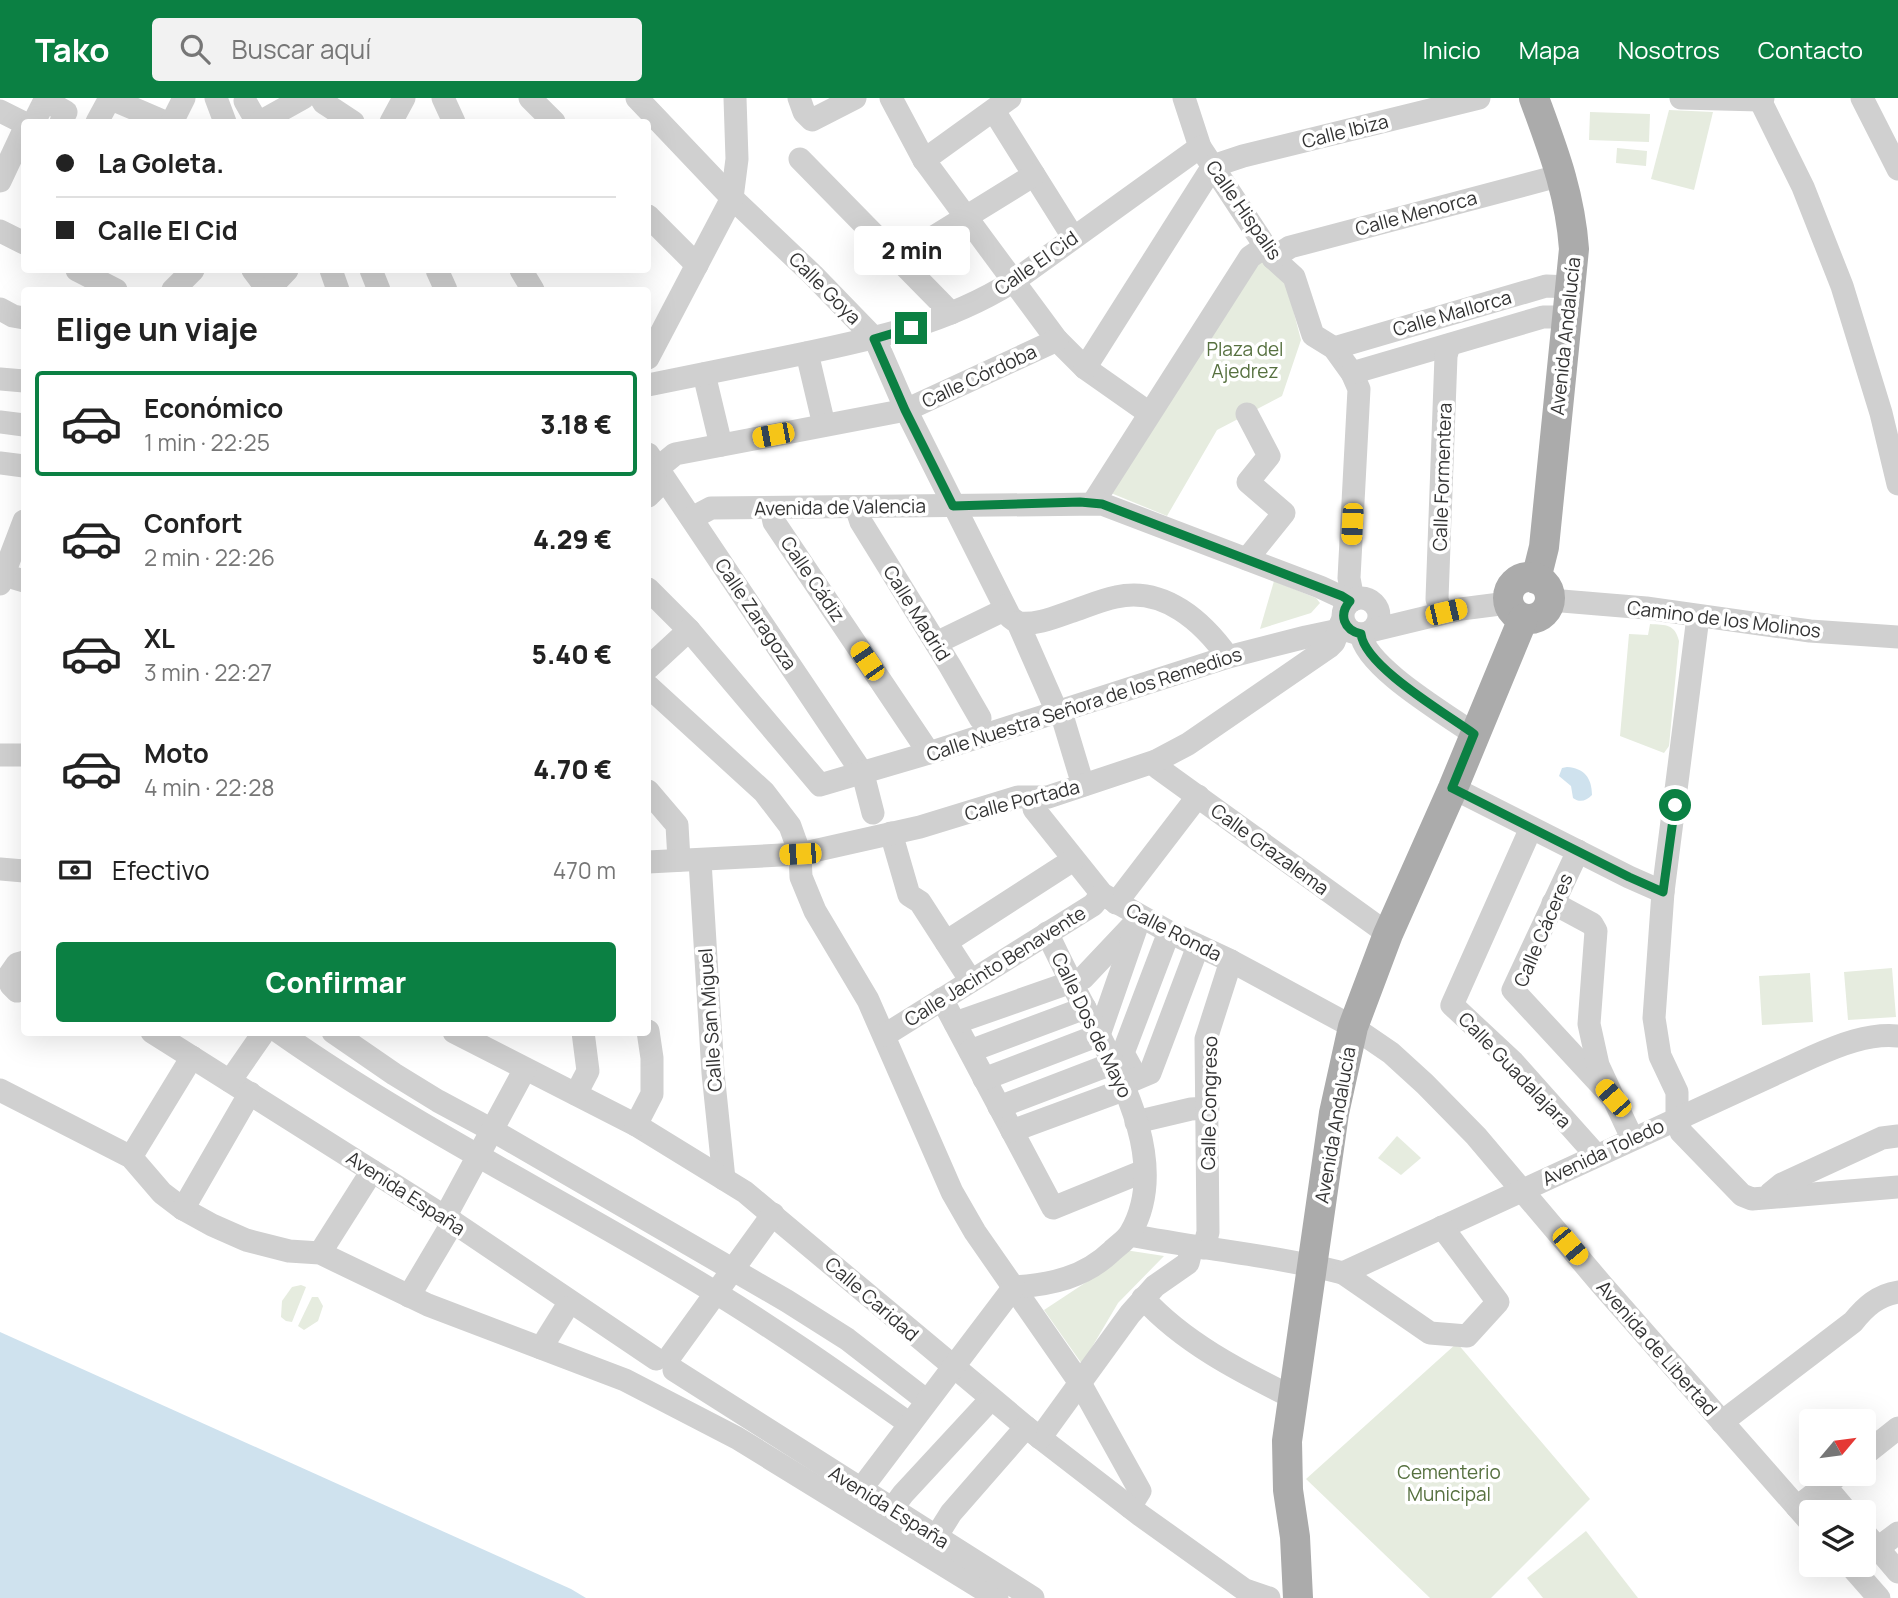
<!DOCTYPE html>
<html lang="es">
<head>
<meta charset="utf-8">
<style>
  body { margin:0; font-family:Manrope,sans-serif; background:#f2f2f2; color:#222; height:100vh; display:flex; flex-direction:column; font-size:26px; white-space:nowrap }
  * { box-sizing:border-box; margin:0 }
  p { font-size:23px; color:#767676 }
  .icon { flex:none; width:38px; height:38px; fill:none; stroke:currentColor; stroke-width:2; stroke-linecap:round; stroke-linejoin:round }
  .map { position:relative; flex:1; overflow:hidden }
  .details { position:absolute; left:21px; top:189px; width:630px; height:749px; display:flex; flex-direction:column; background:#fff; border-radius:7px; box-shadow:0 7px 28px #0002 }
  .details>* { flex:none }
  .guide { position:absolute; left:21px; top:21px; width:630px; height:154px; border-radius:7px; box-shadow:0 7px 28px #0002; display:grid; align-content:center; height:154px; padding:0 35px; background:#fff }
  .needle { width:46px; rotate:61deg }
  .tools { position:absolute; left:1799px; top:1311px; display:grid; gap:14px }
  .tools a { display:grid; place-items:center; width:77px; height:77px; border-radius:7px; background:#fff; box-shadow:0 7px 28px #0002; font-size:35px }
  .end { position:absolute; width:32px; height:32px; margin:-16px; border:9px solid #0b8043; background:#fff; box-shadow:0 0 0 4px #fff }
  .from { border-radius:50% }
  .bubble { position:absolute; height:49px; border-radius:7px; background:#fff; box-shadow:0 7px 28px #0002; font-size:23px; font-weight:800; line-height:49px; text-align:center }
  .car { position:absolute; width:21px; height:42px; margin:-21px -10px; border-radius:9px; box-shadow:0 0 5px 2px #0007; background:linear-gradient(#f5c518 24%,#345 0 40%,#f5c518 0 76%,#345 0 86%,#f5c518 0) }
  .guide b { display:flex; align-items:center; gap:24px; height:66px; font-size:26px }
  .guide b+b { border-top:2px solid #e0e0e0 }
  .guide i { width:18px; height:18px; background:#222 }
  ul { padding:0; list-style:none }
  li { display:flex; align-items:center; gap:21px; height:105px; margin:0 14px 10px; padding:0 21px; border:4px solid transparent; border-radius:7px }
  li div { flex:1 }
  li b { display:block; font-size:26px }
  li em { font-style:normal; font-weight:800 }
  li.on { border-color:#0b8043 }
  li>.icon { width:63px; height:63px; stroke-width:1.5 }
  h2 { padding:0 35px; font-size:32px; line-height:84px }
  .pay { display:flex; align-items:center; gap:18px; height:77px; padding:0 35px; font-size:26px }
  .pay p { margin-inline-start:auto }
  .action { display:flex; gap:14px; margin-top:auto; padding:14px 35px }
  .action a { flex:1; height:80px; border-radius:7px; background:#0b8043; color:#fff; font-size:28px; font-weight:800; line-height:80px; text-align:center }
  header { display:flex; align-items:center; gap:42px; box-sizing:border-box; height:98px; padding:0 35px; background:#0b8043; color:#fff }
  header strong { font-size:33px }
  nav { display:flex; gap:38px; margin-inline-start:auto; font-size:24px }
  .search { width:490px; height:63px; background:#f2f2f2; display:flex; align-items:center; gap:18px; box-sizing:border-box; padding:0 24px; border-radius:7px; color:#767676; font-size:26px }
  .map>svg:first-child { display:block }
</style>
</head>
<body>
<header>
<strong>Tako</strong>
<div class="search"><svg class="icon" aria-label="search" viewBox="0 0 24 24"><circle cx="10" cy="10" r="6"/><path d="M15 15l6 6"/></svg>Buscar aquí</div>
<nav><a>Inicio</a><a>Mapa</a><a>Nosotros</a><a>Contacto</a></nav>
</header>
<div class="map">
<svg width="1898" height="1500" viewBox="0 0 1898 1500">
  <rect width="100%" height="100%" fill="#fff"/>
  <!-- green -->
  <g fill="#e6ecdf">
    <polygon points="1669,12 1713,14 1694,92 1651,81"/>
    <polygon points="1590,14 1650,16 1649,44 1589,42"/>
    <polygon points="1617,50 1647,53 1646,68 1616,65"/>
    <polygon points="1257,157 1284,177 1301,242 1282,298 1217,332 1167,418 1106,393"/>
    <polygon points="1274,483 1316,500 1320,505 1311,515 1260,531"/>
    <path d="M1650 526C1666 527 1675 526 1679 543L1669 648 1664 655 1620 638 1629 536 1648 537Z"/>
    <polygon points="1892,870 1896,919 1848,922 1844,874"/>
    <polygon points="1810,875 1813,924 1762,927 1759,878"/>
    <polygon points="1397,1038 1421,1060 1401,1077 1378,1060"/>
    <polygon points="1125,1152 1164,1158 1118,1205 1082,1266 1044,1212 1088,1183"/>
    <polygon points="301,1187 306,1189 292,1224 286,1223 281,1219 282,1203 292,1189"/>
    <polygon points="312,1199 318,1199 323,1208 318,1223 304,1232 298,1228"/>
    <polygon points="1457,1245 1590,1401 1491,1500 1430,1500 1306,1381"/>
    <polygon points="1586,1433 1638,1500 1543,1500 1527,1480"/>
  </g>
  <!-- water -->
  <g fill="#cfe2ee">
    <path d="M1567 669C1584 670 1592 680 1592 697 1586 703 1580 705 1573 700L1571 688 1559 678 1562 670Z"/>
    <polygon points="0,1234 571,1491 586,1500 0,1500"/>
  </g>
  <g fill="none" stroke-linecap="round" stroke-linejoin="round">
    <!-- minor -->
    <g stroke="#d0d0d0" stroke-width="23">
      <polyline points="109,0 165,24"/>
      <polyline points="216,0 225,24"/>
      <polyline points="321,0 324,5 353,24"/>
      <polyline points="443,0 454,24"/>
      <polyline points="530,0 554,24"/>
      <polyline points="637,0 732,100 813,177 875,241 906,312 1010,519 1018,525 1054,607 1059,612"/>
      <polyline points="799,0 804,14 812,22 855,0"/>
      <polyline points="891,0 924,62 1057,242 1085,270 1149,315"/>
      <polyline points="1184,0 1200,49 1273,160 1294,179 1313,237 1334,250 1352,275 1359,291 1349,480 1353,502"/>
      <polyline points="1681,0 1760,2 1763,0"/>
      <polyline points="1862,0 1898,71"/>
      <polyline points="1760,2 1803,89 1842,188 1881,315 1898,386"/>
      <polyline points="245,3 257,24"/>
      <polyline points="0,13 24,25"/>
      <polyline points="994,13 1073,139"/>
      <polyline points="34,24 45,2 66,14 61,24"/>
      <polyline points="97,24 110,0"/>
      <polyline points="172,24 184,0"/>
      <polyline points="260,24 303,0"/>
      <polyline points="391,24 404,0"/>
      <polyline points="800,61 951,215"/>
      <polyline points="924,62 1010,0"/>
      <polyline points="1213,68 1243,58 1479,0"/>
      <polyline points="0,83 24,32"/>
      <polyline points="648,118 697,167"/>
      <polyline points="0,133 24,145"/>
      <polyline points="1273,160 1290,149 1562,77"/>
      <polyline points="898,161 1034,77"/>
      <polyline points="77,172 116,192"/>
      <polyline points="253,172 268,192"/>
      <polyline points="331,172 338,192"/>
      <polyline points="371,172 379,192"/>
      <polyline points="437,172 446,192"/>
      <polyline points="521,172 533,192"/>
      <polyline points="173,192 193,172"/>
      <polyline points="268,192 287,172"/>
      <polyline points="0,211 13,218 24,220"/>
      <polyline points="1334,250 1546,188 1571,189"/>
      <polyline points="807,255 824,327"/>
      <polyline points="648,260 732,100 737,61 735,0"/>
      <polyline points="1085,270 1213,68"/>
      <polyline points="1352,275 1543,219 1567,219"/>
      <polyline points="704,276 721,347"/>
      <polyline points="0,281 24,283"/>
      <path d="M648 287C697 277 746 267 796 257 873 241 946 226 1014 183L1200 49"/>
      <polyline points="0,324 24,327"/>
      <polyline points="648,356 863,676 873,715"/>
      <polyline points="0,365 24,368"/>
      <polyline points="658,370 675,356 906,312 1057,242"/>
      <polyline points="648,375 658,388 648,398"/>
      <polyline points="1093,405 1250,159 1266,148"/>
      <polyline points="771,410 774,424 929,655"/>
      <polyline points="860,410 858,415 861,424 950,568 980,620"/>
      <polyline points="692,420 711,410 1102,406 1320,489 1350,503"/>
      <polyline points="1247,461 1284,415 1248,384 1269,358 1247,316"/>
      <polyline points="4,477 24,483"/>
      <polyline points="0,486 24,423"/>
      <polyline points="648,491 689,532 820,687 929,655 1228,559 1306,539 1339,532 1350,533"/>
      <circle cx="1361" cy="518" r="18"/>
      <polyline points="1550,502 1646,510 1810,533 1898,539"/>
      <polyline points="1440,511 1437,501 1446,258 1449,247"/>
      <polyline points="1698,519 1663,794 1654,920 1660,958 1677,994 1677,1019 1681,1034 1742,1097 1752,1101 1898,1089"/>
      <path d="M1018 525C1036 527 1053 520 1070 514 1085 509 1101 502 1116 499 1164 488 1203 524 1228 559"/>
      <polyline points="1374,532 1461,511 1508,505"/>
      <path d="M1361 536C1365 569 1446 616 1474 636"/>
      <polyline points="936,545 1000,514 1004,508"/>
      <polyline points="648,570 689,532"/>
      <polyline points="648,588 764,694 790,728 800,756 801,779 815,813 868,902 952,1094 975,1134 1080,1285 1140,1393 1130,1409"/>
      <polyline points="1064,624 1083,687"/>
      <polyline points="0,657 24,657"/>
      <polyline points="1156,663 1158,670 1388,836"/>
      <polyline points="1453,690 1629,779 1663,794"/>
      <polyline points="648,693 677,727 679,762"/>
      <polyline points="1033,700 1034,711 1102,796 1169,834 1231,863 1353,929 1391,955 1425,986 1476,1038 1602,1187 1811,1425"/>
      <polyline points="1531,730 1452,907 1513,964 1596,1057"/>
      <polyline points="891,735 909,797 920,804 971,883"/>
      <polyline points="1578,753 1513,892 1613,1000"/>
      <polyline points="700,763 713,975 724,1081"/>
      <polyline points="648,764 800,756 920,729 1018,699 1048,699 1156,663 1188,646 1329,549 1334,544 1341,525"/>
      <polyline points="0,771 24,773"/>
      <polyline points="1116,805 1198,698"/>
      <polyline points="1553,805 1592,826 1596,833 1589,926 1598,967 1632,1040"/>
      <polyline points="946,844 1073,762"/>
      <polyline points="17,893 11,887 10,876 17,866 24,864"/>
      <polyline points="942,901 1053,1110 1144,1073"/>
      <polyline points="955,925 1083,880 1134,826"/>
      <polyline points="152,934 453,1124 656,1261"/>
      <path d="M279 934C418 1032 572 1106 716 1195 783 1236 846 1281 910 1326"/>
      <polyline points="333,934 394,976 438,1003 492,1032 787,1203 847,1241 927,1303"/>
      <polyline points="454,934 636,1027 745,1094 1026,1329 1140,1417 1245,1492 1269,1500"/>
      <polyline points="885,937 1093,807 1102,796"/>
      <polyline points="970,953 1085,910"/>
      <polyline points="1135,977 1123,955 1169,834"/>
      <polyline points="984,981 1099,937 1140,819"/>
      <polyline points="230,983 264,934"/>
      <polyline points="1124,986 1150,975 1198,848"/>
      <polyline points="0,992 131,1059 162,1095 183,1111 212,1127 246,1142 289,1153 320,1155 428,1207 625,1282 737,1340 997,1500"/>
      <polyline points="576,996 588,973 583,934"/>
      <polyline points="999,1009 1114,965"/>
      <polyline points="1136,1024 1191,1011 1208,1010"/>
      <polyline points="636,1027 652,996 652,960 648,933"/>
      <polyline points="1012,1033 1126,991"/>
      <polyline points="131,1059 192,959"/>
      <polyline points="1771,1095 1782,1086 1882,1040 1898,1038"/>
      <polyline points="183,1111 250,995"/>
      <polyline points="445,1119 525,971"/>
      <path d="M1130 1137C1200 1151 1273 1157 1343 1175L1812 959C1839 947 1869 935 1898 938"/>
      <polyline points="1204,1150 1208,1134 1206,941 1231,863"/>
      <polyline points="320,1155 372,1073"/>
      <polyline points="1343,1175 1430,1235 1467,1238 1498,1204 1442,1129"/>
      <path d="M1014 1189C1051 1187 1085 1179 1112 1153 1118 1147 1127 1142 1131 1134 1171 1064 1118 974 1086 912 1072 887 1060 861 1047 835"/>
      <polyline points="409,1198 453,1124"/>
      <path d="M1143 1200C1183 1244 1239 1273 1292 1299"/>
      <polyline points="541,1250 566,1210"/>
      <polyline points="671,1257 773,1116"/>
      <polyline points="674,1272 1033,1500"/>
      <path d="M1722 1324 1853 1224C1865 1209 1878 1197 1898 1194"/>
      <polyline points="1040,1340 1130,1216 1155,1188 1188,1165 1192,1149"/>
      <polyline points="1864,1357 1898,1330"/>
      <polyline points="1815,1376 1847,1414"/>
      <polyline points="861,1391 1014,1189"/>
      <polyline points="1797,1409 1840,1376"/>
      <polyline points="892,1411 903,1396 991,1301"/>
      <polyline points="1864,1434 1898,1474"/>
      <polyline points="936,1439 951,1415 1026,1329"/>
      <polyline points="1878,1450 1898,1435"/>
      <polyline points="1849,1466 1879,1500"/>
    </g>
    <!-- major -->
    <g stroke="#ababab" stroke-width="30">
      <path d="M1534 0C1553 52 1570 95 1574 151L1544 449 1536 481"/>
      <circle cx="1529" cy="500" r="21"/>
      <polyline points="1298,1500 1295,1439 1288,1392 1287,1343 1334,1015 1353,929 1388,836 1453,690 1523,521"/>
    </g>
  </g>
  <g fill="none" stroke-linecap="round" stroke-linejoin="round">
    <!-- route -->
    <path stroke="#0b8043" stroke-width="9" d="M911 230 874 241 905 312 953 408 1080 404 1102 406 1342 498 1350 503C1338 517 1344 532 1361 536 1365 569 1447 616 1474 636L1452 690 1629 779 1663 794 1675 707"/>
  </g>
  <g text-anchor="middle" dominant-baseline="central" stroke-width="7" stroke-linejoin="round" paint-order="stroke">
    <!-- street labels -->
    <g font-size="19" fill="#333" stroke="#fff">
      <text transform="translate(1345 33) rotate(-14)">Calle Ibiza</text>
      <text transform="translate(1244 112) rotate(55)">Calle Hispalis</text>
      <text transform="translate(1416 115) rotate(-15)">Calle Menorca</text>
      <text transform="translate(1036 165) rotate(-35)">Calle El Cid</text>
      <text transform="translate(825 190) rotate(45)">Calle Goya</text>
      <text transform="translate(1452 215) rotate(-16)">Calle Mallorca</text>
      <text transform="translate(1565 238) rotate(-84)">Avenida Andalucía</text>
      <text transform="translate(979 278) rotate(-25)">Calle Córdoba</text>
      <text transform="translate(1442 379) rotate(-88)">Calle Formentera</text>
      <text transform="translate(840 409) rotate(-1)">Avenida de Valencia</text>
      <text transform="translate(813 481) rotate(56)">Calle Cádiz</text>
      <text transform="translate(917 515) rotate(58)">Calle Madrid</text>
      <text transform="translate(756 516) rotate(56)">Calle Zaragoza</text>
      <text transform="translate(1724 521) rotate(7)">Camino de los Molinos</text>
      <text transform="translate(1084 606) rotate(-18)">Calle Nuestra Señora de los Remedios</text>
      <text transform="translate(1022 702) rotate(-14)">Calle Portada</text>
      <text transform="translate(1270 751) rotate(36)">Calle Grazalema</text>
      <text transform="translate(1543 832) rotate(-67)">Calle Cáceres</text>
      <text transform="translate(1174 834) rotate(27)">Calle Ronda</text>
      <text transform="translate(995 868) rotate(-32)">Calle Jacinto Benavente</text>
      <text transform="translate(710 922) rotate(-94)">Calle San Miguel</text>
      <text transform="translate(1092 927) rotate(64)">Calle Dos de Mayo</text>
      <text transform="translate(1515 972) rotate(46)">Calle Guadalajara</text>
      <text transform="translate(1209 1005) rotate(-89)">Calle Congreso</text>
      <text transform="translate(1335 1027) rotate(-80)">Avenida Andalucía</text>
      <text transform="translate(1603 1054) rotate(-25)">Avenida Toledo</text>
      <text transform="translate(406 1095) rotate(33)">Avenida España</text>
      <text transform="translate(872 1201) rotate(41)">Calle Caridad</text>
      <text transform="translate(1657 1250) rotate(49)">Avenida de Libertad</text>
      <text transform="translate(889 1409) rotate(32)">Avenida España</text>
    </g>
    <!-- park labels -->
    <g font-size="19" fill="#56703f" stroke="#fff">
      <text x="1245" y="251">Plaza del<tspan x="1245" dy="22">Ajedrez</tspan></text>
      <text x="1449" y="1374">Cementerio<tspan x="1449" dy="22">Municipal</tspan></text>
    </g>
  </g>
</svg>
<div class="tools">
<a><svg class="needle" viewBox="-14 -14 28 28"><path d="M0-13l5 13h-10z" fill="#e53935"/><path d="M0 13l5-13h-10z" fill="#767676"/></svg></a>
<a><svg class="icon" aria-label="layers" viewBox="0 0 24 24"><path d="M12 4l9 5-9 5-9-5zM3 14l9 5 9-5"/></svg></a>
</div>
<i class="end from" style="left:1675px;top:707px"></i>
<i class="end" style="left:911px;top:230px"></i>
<div class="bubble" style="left:854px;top:128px;width:116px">2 min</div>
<i class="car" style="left:773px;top:337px;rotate:259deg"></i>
<i class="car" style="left:1352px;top:426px;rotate:183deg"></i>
<i class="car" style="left:1446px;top:514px;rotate:77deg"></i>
<i class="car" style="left:867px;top:563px;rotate:326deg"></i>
<i class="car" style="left:800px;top:756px;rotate:267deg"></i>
<i class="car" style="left:1613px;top:1000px;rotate:319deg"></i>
<i class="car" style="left:1570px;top:1148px;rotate:140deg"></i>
<div class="guide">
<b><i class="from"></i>La Goleta.</b>
<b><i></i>Calle El Cid</b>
</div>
<section class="details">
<h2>Elige un viaje</h2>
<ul>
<li class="on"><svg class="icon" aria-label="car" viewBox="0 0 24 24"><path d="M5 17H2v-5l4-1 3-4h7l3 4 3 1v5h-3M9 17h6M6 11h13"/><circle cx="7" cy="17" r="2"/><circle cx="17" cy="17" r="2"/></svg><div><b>Económico</b><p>1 min · 22:25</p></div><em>3.18 €</em></li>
<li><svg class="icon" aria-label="car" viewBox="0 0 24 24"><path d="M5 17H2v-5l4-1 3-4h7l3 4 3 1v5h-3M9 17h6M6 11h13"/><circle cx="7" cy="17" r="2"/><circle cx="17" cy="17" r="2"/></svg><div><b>Confort</b><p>2 min · 22:26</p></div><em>4.29 €</em></li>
<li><svg class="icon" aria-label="car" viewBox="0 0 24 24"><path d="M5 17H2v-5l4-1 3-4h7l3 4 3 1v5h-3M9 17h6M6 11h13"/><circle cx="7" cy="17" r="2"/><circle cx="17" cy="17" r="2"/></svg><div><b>XL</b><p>3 min · 22:27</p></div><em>5.40 €</em></li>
<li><svg class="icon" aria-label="car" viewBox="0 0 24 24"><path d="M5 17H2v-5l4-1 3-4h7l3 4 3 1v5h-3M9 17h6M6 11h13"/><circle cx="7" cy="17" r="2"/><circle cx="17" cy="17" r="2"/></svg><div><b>Moto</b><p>4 min · 22:28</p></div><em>4.70 €</em></li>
</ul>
<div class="pay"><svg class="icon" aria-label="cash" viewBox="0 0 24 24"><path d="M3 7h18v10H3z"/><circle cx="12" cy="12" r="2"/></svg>Efectivo<p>470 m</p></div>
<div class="action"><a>Confirmar</a></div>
</section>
</div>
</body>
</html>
